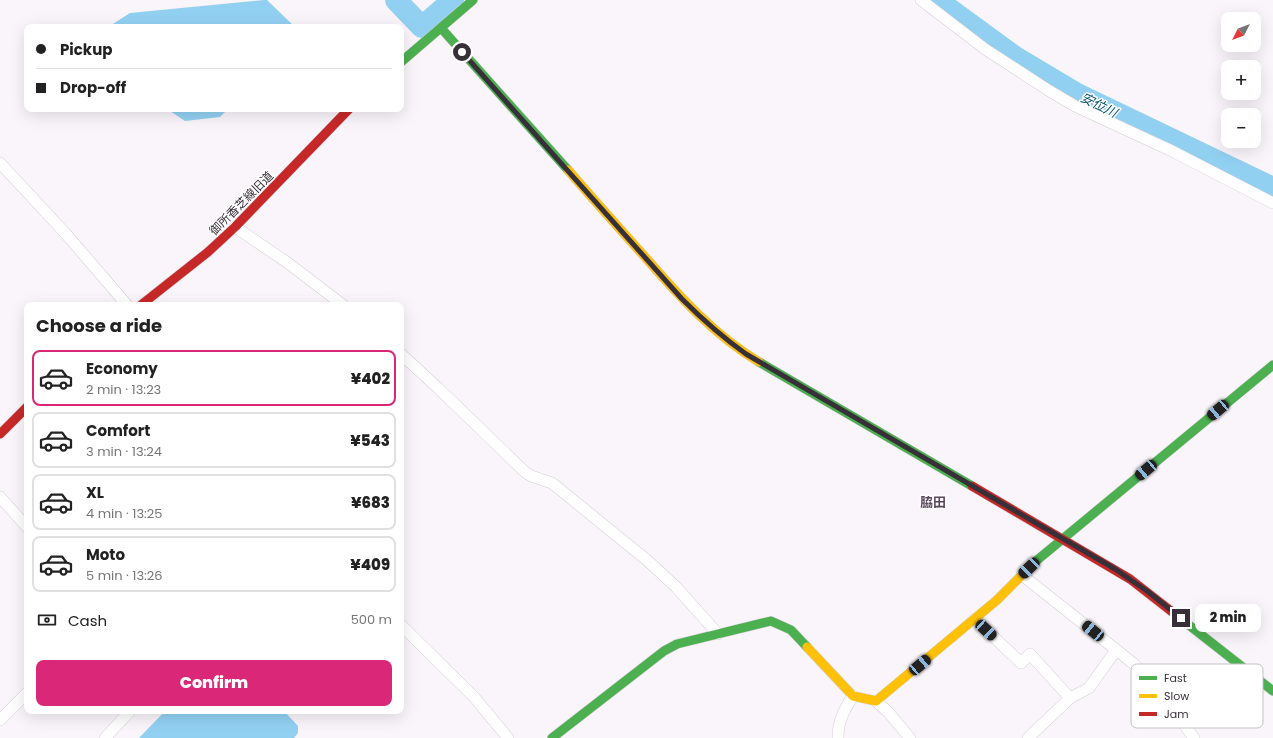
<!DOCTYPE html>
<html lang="en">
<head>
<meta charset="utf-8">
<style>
  body { margin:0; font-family:Poppins,"Noto Sans JP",sans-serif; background:#f2f2f2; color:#222; height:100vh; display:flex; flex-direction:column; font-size:15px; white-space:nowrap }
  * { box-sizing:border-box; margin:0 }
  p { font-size:13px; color:#767676 }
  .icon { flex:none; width:22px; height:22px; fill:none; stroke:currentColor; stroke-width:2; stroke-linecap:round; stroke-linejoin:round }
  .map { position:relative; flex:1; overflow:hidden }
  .sheet { position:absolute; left:24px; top:302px; width:380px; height:412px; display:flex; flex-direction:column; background:#fff; border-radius:8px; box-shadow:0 4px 16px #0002 }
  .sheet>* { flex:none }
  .banner { position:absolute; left:24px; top:24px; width:380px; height:88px; border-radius:8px; box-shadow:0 4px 16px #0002; display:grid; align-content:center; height:88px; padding:0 12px; background:#fff }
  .needle { width:26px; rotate:228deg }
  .tools { position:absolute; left:1221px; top:12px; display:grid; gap:8px }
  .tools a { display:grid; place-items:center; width:40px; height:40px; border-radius:8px; background:#fff; box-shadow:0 4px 16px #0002; font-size:20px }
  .end { position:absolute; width:18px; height:18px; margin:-9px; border:5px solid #383039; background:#fff; box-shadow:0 0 0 2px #fff }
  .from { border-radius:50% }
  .bubble { position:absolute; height:28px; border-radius:8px; background:#fff; box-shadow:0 4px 16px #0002; font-size:13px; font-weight:800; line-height:28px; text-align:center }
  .car { position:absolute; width:12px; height:24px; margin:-12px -6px; border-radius:5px; box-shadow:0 0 3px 1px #0007; background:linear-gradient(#222 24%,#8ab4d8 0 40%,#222 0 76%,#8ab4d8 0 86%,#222 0) }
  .banner b { display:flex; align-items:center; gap:14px; height:38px; font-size:15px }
  .banner b+b { border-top:1px solid #e0e0e0 }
  .banner i { width:10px; height:10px; background:#222 }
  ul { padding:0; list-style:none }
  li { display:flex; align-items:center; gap:12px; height:56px; margin:0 8px 6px; padding:0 4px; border:2px solid #e0e0e0; border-radius:8px }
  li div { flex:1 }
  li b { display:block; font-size:15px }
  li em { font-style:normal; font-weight:800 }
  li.on { border-color:#db2777 }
  li>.icon { width:36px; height:36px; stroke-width:1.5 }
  h2 { padding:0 12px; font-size:18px; line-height:48px }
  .pay { display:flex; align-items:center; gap:10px; height:44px; padding:0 12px; font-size:15px }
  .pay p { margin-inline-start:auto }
  .button { display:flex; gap:8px; margin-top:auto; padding:8px 12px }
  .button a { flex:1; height:46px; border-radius:8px; background:#db2777; color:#fff; font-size:16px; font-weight:800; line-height:46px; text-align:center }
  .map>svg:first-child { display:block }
</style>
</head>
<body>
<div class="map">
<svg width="1273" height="738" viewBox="0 0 1273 738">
  <rect width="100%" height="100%" fill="#faf5fa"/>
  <!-- water -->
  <g fill="#92d0f2">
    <polygon points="264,0 267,0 295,27 108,27 130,13"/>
    <polygon points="167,109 228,109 220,117 185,121"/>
    <polygon points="165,711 284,711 298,726 298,733 294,738 139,738"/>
  </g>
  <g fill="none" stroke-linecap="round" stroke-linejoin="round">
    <!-- river -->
    <g stroke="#92d0f2" stroke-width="22">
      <polyline points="396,0 422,27 453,0"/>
      <polyline points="937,0 1015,57 1077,94 1273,188"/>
    </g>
    <!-- street casing -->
    <g stroke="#d4ced5" stroke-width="12">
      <g id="street">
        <polyline points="921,0 985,49 1048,90 1075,106 1170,150 1273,203"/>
        <polyline points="0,163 66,234 127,305"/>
        <polyline points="235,227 288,263 343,305"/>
        <polyline points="401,354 438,388 525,472 531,476 552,483 648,561 676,587 718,634"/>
        <polyline points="0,497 27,527"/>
        <polyline points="1022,575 1134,664 1153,682 1194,738"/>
        <polyline points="975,619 1021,663 1030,654 1070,698"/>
        <polyline points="401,625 474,697 508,738"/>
        <polyline points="876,701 889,713 910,738"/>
        <polyline points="0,720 27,693"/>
        <polyline points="105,738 130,711"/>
        <path d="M838 738C838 721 844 710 853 696"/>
        <polyline points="1028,738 1070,698 1089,688 1116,650"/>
      </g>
    </g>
    <!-- fast casing -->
    <g stroke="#d4ced5" stroke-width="10">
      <g id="fast">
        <polyline points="441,28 568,170"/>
        <polyline points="401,62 473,0"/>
        <polyline points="759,362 972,486"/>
        <polyline points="1026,571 1036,561 1273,365"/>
        <polyline points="1171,611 1273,691"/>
        <polyline points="552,738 664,651 677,644 771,621 791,630 807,647"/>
      </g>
    </g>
    <!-- slow casing -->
    <g stroke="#d4ced5" stroke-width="10">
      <g id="slow">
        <path d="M568 170C593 199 619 228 645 257 679 296 714 335 759 362"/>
        <polyline points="807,647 853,696 876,701 997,600 1026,571"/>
      </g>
    </g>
    <!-- jam casing -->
    <g stroke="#d4ced5" stroke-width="10">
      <g id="jam">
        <polyline points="141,305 208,252 235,227 349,109"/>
        <polyline points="0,434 27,407"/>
        <polyline points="972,486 1130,579 1171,611"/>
      </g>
    </g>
    <!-- street -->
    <use href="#street" stroke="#fefefe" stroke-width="11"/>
    <!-- fast -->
    <use href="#fast" stroke="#4caf50" stroke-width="9"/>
    <!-- slow -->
    <use href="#slow" stroke="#ffc107" stroke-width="9"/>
    <!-- jam -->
    <use href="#jam" stroke="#c62828" stroke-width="9"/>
  </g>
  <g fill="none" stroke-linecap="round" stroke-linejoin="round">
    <!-- route -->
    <path stroke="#383039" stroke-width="5" d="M462 52 682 299C702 319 722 337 746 354L1115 569 1147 591 1181 618"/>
  </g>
  <g text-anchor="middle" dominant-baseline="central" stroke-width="3" stroke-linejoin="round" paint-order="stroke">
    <!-- street labels -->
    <g font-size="12" fill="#383039" stroke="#fff">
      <text transform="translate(241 203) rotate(-45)">御所香芝線旧道</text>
    </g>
    <!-- water labels -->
    <g font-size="13" font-style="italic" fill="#00506e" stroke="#fff">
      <text transform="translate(1099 105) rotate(26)">安位川</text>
    </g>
    <!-- neighbourhood labels -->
    <g font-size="13" font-weight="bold" fill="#59475b" stroke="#fff">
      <text x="933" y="502">脇田</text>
    </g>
  </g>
  <!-- legend -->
  <rect x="1131" y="664" width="132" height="64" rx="6" fill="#fff" stroke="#c3c1c4" stroke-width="1"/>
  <rect x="1139" y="676" width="18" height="4" fill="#4caf50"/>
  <rect x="1139" y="694" width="18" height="4" fill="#ffc107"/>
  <rect x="1139" y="712" width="18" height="4" fill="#c62828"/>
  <g font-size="11" fill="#383039">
    <text x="1164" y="682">Fast</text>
    <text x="1164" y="700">Slow</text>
    <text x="1164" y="718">Jam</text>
  </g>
</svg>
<div class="tools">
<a><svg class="needle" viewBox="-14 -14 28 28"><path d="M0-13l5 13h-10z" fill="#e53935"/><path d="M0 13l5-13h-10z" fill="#767676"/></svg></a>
<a>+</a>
<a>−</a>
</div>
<i class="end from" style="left:462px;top:52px"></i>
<i class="end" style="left:1181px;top:618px"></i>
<div class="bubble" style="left:1195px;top:604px;width:66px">2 min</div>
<i class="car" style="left:1218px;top:410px;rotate:230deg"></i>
<i class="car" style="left:1146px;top:470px;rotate:230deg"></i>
<i class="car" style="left:1029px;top:568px;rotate:226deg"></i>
<i class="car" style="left:986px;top:630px;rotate:133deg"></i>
<i class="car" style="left:1093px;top:631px;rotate:309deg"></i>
<i class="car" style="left:920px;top:665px;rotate:50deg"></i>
<div class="banner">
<b><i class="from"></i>Pickup</b>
<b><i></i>Drop-off</b>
</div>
<section class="sheet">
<h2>Choose a ride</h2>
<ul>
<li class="on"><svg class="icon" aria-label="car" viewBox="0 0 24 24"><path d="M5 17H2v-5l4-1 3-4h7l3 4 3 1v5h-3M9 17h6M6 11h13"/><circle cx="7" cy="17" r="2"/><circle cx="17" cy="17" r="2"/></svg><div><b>Economy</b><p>2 min · 13:23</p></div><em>¥402</em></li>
<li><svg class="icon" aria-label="car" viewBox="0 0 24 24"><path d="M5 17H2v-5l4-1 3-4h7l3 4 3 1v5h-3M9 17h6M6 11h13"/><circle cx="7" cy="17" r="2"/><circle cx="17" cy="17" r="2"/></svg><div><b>Comfort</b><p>3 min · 13:24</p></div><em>¥543</em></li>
<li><svg class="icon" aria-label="car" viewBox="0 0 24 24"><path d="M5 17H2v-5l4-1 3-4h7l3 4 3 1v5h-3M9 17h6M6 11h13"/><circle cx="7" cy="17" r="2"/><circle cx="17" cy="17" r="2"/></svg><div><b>XL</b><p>4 min · 13:25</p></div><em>¥683</em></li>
<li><svg class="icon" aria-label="car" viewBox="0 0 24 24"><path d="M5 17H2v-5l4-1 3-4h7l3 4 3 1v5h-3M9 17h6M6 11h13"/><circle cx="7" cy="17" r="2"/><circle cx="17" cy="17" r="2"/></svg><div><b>Moto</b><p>5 min · 13:26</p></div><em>¥409</em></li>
</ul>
<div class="pay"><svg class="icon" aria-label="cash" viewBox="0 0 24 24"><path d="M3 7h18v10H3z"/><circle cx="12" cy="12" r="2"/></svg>Cash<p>500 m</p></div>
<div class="button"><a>Confirm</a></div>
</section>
</div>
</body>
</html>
